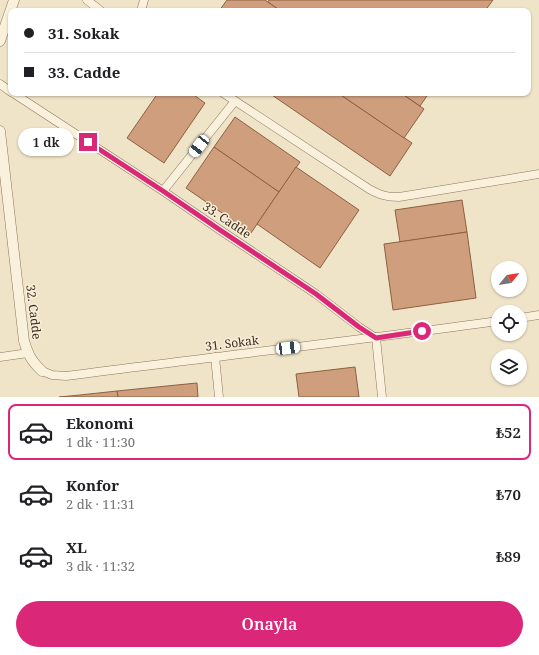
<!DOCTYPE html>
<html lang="tr">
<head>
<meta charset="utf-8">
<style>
  body { margin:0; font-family:"Noto Serif",serif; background:#f2f2f2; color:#202124; height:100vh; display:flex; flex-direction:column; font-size:15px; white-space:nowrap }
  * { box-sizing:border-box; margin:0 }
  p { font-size:13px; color:#757577 }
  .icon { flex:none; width:22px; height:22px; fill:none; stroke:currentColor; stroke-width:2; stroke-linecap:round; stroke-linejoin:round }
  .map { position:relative; height:397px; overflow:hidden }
  .side { display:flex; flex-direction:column; background:#fff; flex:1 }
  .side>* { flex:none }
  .top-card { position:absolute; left:8px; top:8px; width:523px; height:88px; border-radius:8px; box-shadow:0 1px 3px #0004; display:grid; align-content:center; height:88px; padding:0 16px; background:#fff }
  .needle { width:26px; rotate:60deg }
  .fabs { position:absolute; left:491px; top:261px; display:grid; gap:8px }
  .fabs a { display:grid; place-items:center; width:36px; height:36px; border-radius:50%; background:#fff; box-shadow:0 1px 3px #0004; font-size:20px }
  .end { position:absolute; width:18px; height:18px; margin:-9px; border:5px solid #db2777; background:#fff; box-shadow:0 0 0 2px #fff }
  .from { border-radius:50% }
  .bubble { position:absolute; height:28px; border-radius:14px; background:#fff; box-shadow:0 1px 3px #0004; font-size:13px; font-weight:600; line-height:28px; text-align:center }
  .car { position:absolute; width:12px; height:24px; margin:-12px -6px; border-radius:5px; box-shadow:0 0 3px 1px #0007; background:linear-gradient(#fff 24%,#345 0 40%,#fff 0 76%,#345 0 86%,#fff 0) }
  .top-card b { display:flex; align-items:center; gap:14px; height:38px; font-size:15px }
  .top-card b+b { border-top:1px solid #e0e0e0 }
  .top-card i { width:10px; height:10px; background:#202124 }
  ul { padding:7px 0 0; list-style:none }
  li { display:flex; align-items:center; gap:12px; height:56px; margin:0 8px 6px; padding:0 8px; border:2px solid transparent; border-radius:8px }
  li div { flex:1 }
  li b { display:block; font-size:15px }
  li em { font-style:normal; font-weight:600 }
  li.current { border-color:#db2777 }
  li>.icon { width:36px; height:36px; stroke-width:1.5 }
  .cta { display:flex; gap:8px; margin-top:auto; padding:8px 16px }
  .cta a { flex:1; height:46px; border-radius:24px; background:#db2777; color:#fff; font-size:16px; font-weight:600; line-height:46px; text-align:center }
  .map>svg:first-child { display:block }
</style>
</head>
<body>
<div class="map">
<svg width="539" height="397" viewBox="0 0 539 397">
  <rect width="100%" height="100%" fill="#f0e4c8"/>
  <!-- building -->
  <g fill="#cf9f7d" stroke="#8d5f41">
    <polygon points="227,0 265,0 281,11 219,11"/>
    <polygon points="269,0 493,0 485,11 281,11 268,2"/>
    <polygon points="158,93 191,93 205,103 164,163 127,138"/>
    <polygon points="269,93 338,93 412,143 390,176"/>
    <polygon points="338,93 401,93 424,109 404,138"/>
    <polygon points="401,93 429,93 420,106"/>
    <polygon points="235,117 300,162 279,192 214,147"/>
    <polygon points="214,147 279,192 251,233 186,188"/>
    <polygon points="296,167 359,210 320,268 257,224"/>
    <polygon points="462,200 467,232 400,242 395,210"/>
    <polygon points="467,232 476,298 393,310 384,244"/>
    <polygon points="355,367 359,397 299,397 296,374"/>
    <polygon points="197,383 198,397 118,397 117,391"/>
    <polygon points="117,391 118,397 59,397 80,395"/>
  </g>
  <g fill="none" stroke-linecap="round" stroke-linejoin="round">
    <!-- minor casing -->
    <g stroke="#8d765c" stroke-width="9">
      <g id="minor">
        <polyline points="87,0 101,11"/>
        <polyline points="141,11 144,0"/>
        <polyline points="0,84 11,92"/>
        <polyline points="13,93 163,191 220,230 316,294 359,327 376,338 382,397"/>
        <path d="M223 93 369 189C380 195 386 197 399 197L539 174"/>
        <polyline points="163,191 235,101"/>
        <polyline points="520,318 539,315"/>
        <polyline points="0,357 28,353"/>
        <polyline points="215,357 219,397"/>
        <path d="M42 371 52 375 66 376C210 357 354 341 498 321"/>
      </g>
    </g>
    <!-- tertiary casing -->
    <g stroke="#8d765c" stroke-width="11">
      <g id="tertiary">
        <polyline points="0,41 14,0"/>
        <path d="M0 131 24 341C28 354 31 361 42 371"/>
      </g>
    </g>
    <!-- minor -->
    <use href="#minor" stroke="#faf1dc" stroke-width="8"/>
    <!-- tertiary -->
    <use href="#tertiary" stroke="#faf1dc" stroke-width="10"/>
  </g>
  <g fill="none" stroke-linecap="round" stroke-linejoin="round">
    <!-- route -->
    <polyline stroke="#db2777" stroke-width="5" points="88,142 163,191 220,230 316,294 359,327 376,338 422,331"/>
  </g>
  <g text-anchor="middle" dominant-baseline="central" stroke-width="3" stroke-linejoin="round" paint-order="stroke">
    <!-- street labels -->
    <g font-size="12" fill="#3d2e20" stroke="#f7eed8">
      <text transform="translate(227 220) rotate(34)">33. Cadde</text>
      <text transform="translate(34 312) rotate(83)">32. Cadde</text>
      <text transform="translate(232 343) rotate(-7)">31. Sokak</text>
    </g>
  </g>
</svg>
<div class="fabs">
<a><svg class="needle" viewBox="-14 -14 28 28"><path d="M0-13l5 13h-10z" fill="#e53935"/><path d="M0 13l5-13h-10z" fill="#757577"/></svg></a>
<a><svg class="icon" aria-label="locate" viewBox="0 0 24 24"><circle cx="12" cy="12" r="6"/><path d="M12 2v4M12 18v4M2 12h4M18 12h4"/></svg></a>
<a><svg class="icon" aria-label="layers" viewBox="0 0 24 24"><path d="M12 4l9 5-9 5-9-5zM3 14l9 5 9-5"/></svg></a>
</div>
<i class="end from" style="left:422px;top:331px"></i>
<i class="end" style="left:88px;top:142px"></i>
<div class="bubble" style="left:18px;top:128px;width:56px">1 dk</div>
<i class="car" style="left:199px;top:146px;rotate:218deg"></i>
<i class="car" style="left:288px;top:348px;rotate:83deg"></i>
<div class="top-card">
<b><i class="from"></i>31. Sokak</b>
<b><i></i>33. Cadde</b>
</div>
</div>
<section class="side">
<ul>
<li class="current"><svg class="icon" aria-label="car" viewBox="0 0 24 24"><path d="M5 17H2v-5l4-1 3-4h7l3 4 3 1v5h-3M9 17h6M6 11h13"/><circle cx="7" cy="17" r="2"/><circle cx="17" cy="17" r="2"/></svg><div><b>Ekonomi</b><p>1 dk · 11:30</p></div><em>₺52</em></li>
<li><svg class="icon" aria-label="car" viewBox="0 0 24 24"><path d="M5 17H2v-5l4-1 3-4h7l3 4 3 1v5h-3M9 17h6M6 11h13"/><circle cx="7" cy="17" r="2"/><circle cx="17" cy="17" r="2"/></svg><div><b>Konfor</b><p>2 dk · 11:31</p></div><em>₺70</em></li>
<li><svg class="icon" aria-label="car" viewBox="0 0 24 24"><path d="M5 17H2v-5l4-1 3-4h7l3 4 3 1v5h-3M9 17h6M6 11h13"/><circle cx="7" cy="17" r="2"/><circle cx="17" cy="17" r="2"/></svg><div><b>XL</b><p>3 dk · 11:32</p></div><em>₺89</em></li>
</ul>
<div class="cta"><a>Onayla</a></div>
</section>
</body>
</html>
